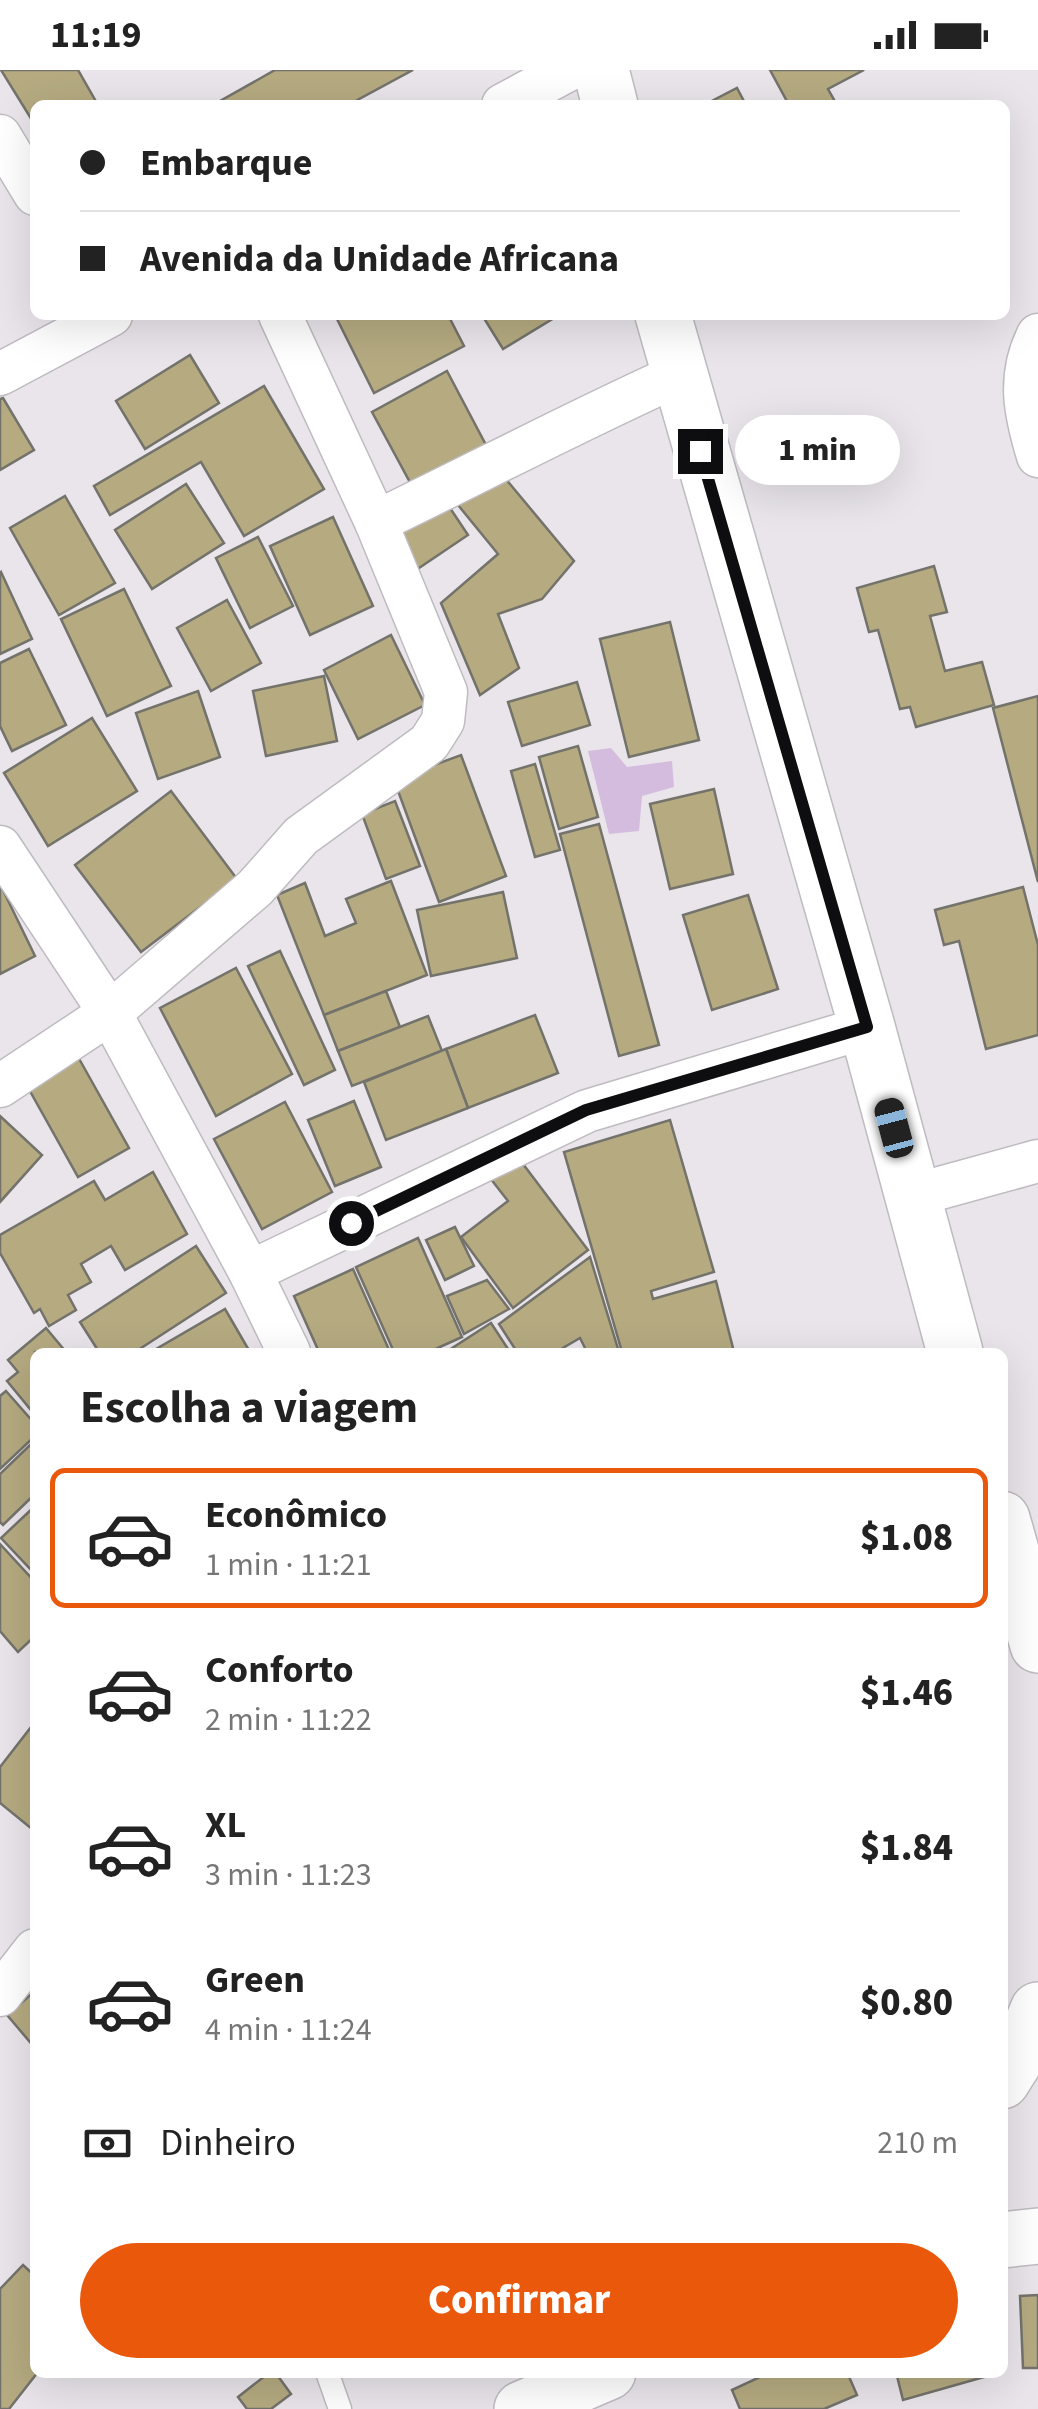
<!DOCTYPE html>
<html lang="pt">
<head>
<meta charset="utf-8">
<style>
  body { margin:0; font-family:"Source Sans 3",sans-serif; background:#f2f2f2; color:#222; height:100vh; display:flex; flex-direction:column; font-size:38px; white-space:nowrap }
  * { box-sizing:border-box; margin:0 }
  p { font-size:32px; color:#767676 }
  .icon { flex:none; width:55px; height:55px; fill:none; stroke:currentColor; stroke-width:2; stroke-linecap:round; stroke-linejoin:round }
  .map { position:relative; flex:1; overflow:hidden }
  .sheet { position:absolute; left:30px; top:1278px; width:978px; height:1030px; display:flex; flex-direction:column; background:#fff; border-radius:15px; box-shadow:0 10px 40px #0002 }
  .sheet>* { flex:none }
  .hud { position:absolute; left:30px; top:30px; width:980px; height:220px; border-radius:15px; box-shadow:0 10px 40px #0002; display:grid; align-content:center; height:220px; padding:0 50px; background:#fff }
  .end { position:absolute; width:45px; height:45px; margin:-22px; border:12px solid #0e0d0f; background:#fff; box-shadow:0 0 0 5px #fff }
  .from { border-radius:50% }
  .bubble { position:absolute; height:70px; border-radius:35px; background:#fff; box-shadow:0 10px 40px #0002; font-size:32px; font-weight:800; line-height:70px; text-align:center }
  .car { position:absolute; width:30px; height:60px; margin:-30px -15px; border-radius:12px; box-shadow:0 0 8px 2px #0007; background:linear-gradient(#222 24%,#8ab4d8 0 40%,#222 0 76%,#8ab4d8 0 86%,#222 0) }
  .hud b { display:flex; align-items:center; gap:35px; height:95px; font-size:38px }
  .hud b+b { border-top:2px solid #e0e0e0 }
  .hud i { width:25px; height:25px; background:#222 }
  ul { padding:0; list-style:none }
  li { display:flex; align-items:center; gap:30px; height:140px; margin:0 20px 15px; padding:0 30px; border:5px solid transparent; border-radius:15px }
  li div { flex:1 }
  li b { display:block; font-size:38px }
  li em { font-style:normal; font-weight:800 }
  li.active { border-color:#ea580c }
  li>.icon { width:90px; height:90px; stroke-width:1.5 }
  h2 { padding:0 50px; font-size:45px; line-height:120px }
  .pay { display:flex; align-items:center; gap:25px; height:110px; padding:0 50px; font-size:38px }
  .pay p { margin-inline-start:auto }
  .action { display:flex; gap:20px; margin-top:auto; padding:20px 50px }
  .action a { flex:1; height:115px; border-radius:60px; background:#ea580c; color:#fff; font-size:40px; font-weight:800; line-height:115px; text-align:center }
  .status { display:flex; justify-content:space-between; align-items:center; height:70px; padding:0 50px; background:#fff; direction:ltr }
  .status svg { height:28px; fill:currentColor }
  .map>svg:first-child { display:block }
</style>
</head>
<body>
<div class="status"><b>11:19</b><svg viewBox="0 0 49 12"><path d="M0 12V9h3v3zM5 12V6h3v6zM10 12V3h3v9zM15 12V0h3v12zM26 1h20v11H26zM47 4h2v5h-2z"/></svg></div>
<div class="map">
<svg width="1038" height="2339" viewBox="0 0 1038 2339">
  <rect width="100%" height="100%" fill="#e9e5eb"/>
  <!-- green -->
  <polygon fill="#d4bcdf" points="611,678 627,697 672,691 674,717 642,726 639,761 609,764 588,681"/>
  <!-- building -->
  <g fill="#b5aa80" stroke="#73726b" stroke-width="2.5">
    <polygon points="1,0 78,0 98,35 35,35 35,55"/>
    <polygon points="275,0 413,0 348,35 213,35"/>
    <polygon points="770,0 864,0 828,19 837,35 789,35"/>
    <polygon points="737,18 746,35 704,35"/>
    <polygon points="335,245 448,245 464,276 374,323"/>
    <polygon points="482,245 559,245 503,279"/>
    <polygon points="190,285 219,333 145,379 116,331"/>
    <polygon points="447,301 486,375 412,416 372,342"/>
    <polygon points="264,316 324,419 244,466 201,392 110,445 94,416"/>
    <polygon points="3,328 34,380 0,400 0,329"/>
    <polygon points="500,402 574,491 542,529 498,544 519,598 480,625 441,533 498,484 458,435"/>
    <polygon points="186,414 224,473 152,519 115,460"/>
    <polygon points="65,426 115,513 59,545 10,458"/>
    <polygon points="444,429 468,465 416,500 391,465"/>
    <polygon points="333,447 373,536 310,565 270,476"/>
    <polygon points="258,467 293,536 250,558 216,488"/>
    <polygon points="934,496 947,542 930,546 945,601 982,592 994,635 916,657 910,637 900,639 878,560 869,562 857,518"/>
    <polygon points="1,502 32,569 0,584 0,503"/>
    <polygon points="124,519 171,616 107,646 61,549"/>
    <polygon points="227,530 261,593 211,621 177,558"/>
    <polygon points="670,552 699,670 629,687 600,569"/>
    <polygon points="391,565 425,635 358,669 324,600"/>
    <polygon points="29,579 66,655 12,681 0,656 0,593"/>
    <polygon points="324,606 337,671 266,686 253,621"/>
    <polygon points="577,612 590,655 522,676 508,632"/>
    <polygon points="198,621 220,687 158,709 136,643"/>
    <polygon points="1038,626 1038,812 993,638"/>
    <polygon points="92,648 137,721 48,776 4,703"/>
    <polygon points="578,676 598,747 559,759 539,687"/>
    <polygon points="461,685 506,806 439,832 394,710"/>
    <polygon points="535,694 560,780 535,787 511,701"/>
    <polygon points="714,719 733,804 670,819 650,734"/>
    <polygon points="171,721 237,809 141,882 75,795"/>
    <polygon points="395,731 420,796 386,809 362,744"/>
    <polygon points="599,754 659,975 619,986 560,764"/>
    <polygon points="391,811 427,905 324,945 277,825 305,813 325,866 356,853 346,829"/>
    <polygon points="0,814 35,886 0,904"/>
    <polygon points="1023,817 1038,875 1038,965 986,979 959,871 944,875 935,840"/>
    <polygon points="503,822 517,888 431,906 417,840"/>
    <polygon points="748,825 778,919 712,940 683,845"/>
    <polygon points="280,881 335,1000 304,1015 248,896"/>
    <polygon points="236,898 292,1004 216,1046 160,938"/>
    <polygon points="386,921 400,957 338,981 324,945"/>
    <polygon points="535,945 558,1003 468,1038 446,979"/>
    <polygon points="428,946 442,981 352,1016 338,981"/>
    <polygon points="446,979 468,1038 386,1070 364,1012"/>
    <polygon points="77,985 129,1078 78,1107 26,1014"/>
    <polygon points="354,1031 381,1097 335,1116 308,1050"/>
    <polygon points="285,1032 332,1122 262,1159 214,1069"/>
    <polygon points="0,1046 42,1085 0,1132"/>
    <polygon points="670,1050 714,1202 651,1221 653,1229 716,1211 734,1282 622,1282 564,1082"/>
    <polygon points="517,1086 588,1180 513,1238 461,1167 508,1131 490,1108"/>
    <polygon points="153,1102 187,1164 125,1200 111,1176 81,1194 91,1212 68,1225 76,1240 49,1256 40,1239 34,1243 0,1183 0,1165 94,1111 105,1130"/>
    <polygon points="455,1157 474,1196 445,1210 426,1170"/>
    <polygon points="418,1168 462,1267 429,1282 394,1282 356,1197"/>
    <polygon points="196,1176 226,1223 135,1282 99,1282 80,1252"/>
    <polygon points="590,1187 619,1282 587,1282 580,1268 556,1282 517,1282 499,1254"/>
    <polygon points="353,1199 390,1282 319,1282 294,1226"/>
    <polygon points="487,1210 509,1239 464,1264 447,1226"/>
    <polygon points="225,1239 250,1282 151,1282"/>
    <polygon points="491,1253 510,1282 446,1282"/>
    <polygon points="46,1258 66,1282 35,1282 35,1345 7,1311 18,1302 8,1290"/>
    <polygon points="6,1321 35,1354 35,1366 0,1399 0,1326"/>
    <polygon points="30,1375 35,1380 35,1424 3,1455 0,1452 0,1404"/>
    <polygon points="35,1436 35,1504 1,1468"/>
    <polygon points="0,1474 35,1512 35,1566 18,1582 0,1561"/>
    <polygon points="35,1652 35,1755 32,1759 0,1733 0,1697"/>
    <polygon points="35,1921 35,1978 7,1945"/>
    <polygon points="23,2195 35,2206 35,2302 38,2302 9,2339 0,2339 0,2219"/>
    <polygon points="1038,2225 1038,2298 1023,2298 1020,2226"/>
    <polygon points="270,2302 275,2302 291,2324 271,2339 247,2339 238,2327"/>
    <polygon points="771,2302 847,2302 857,2325 824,2339 740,2339 732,2320"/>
    <polygon points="896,2302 991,2302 991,2305 903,2330"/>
  </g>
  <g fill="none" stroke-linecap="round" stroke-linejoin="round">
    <!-- service casing -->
    <g stroke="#bfbbc1" stroke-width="25">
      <polyline id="service" points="327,2302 340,2339"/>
    </g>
    <!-- minor casing -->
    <g stroke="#bfbbc1" stroke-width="45">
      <g id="minor">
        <polyline points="503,35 568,0"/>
        <polyline points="0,66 35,124"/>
        <path d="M1038 265C1017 307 1025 343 1038 386"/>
        <polyline points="0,304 111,245"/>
        <path d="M376 452C477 403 576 351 678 305"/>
        <polyline points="0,777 110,943 250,1202 289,1282"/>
        <polyline points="0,1016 110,943 255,818 301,766 429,673 443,651 446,622 376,452 280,245"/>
        <polyline points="911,1126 1038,1091"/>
        <polyline points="250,1202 587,1041 867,957"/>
        <polyline points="0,1925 35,1880"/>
      </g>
    </g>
    <!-- tertiary casing -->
    <g stroke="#bfbbc1" stroke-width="58">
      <g id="tertiary">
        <polyline points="601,0 610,35"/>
        <polyline points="663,245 867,957 955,1282"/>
        <polyline points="1002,1449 1038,1575"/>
        <polyline points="1002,2011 1021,1981 1038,1940"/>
        <polyline points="1002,2170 1038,2166"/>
        <polyline points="522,2339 608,2302"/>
      </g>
    </g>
    <!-- service -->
    <use href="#service" stroke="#fff" stroke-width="22"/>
    <!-- minor -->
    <use href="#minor" stroke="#fff" stroke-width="42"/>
    <!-- tertiary -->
    <use href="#tertiary" stroke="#fff" stroke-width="55"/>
  </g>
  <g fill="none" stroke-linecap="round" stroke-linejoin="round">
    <!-- route -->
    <polyline stroke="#0e0d0f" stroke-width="12" points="351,1153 586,1040 867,957 700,381"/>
  </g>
</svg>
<i class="end from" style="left:351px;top:1153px"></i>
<i class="end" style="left:700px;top:381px"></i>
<div class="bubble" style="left:735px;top:345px;width:165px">1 min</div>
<i class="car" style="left:894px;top:1058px;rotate:345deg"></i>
<div class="hud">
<b><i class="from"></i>Embarque</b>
<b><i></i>Avenida da Unidade Africana</b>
</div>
<section class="sheet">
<h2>Escolha a viagem</h2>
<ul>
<li class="active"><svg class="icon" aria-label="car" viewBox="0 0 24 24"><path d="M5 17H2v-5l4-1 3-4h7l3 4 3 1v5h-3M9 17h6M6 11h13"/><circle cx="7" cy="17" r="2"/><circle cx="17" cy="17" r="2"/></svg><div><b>Econômico</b><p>1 min · 11:21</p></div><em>$1.08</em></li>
<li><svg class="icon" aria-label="car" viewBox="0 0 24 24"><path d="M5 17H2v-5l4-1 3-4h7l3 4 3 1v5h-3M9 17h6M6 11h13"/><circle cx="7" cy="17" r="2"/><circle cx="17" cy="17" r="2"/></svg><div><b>Conforto</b><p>2 min · 11:22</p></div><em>$1.46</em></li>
<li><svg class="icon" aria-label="car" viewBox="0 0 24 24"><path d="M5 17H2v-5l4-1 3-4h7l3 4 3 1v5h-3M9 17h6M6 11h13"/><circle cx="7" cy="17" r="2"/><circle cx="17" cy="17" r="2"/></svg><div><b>XL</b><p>3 min · 11:23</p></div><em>$1.84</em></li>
<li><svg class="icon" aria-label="car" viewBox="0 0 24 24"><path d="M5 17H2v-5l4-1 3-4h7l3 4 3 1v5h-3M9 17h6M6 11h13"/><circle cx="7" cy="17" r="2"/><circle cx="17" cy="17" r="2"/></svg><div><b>Green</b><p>4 min · 11:24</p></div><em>$0.80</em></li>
</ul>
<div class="pay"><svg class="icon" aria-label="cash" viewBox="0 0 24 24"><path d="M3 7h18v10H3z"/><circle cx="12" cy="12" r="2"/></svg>Dinheiro<p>210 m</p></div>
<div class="action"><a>Confirmar</a></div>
</section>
</div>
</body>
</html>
